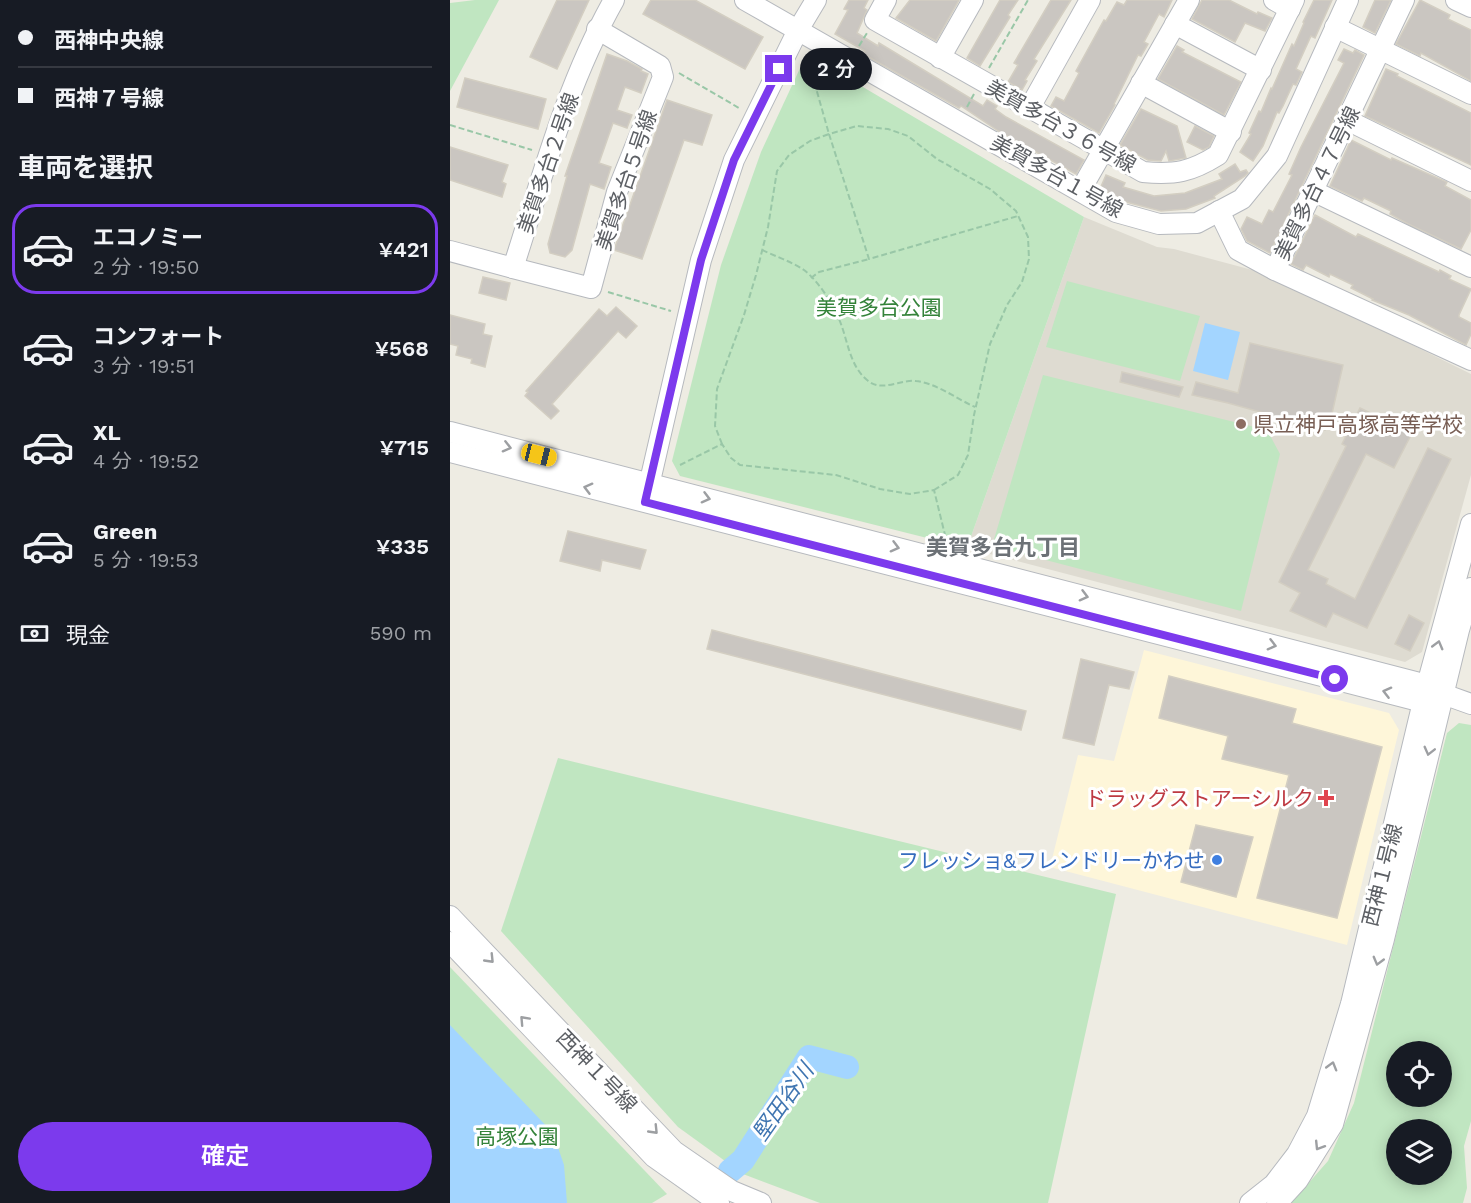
<!DOCTYPE html>
<html lang="ja">
<head>
<meta charset="utf-8">
<style>
  body { margin:0; font-family:"Work Sans","Noto Sans JP",sans-serif; background:#20242c; color:#f1f3f6; height:100vh; display:flex; flex-direction:column; font-size:22px; white-space:nowrap }
  * { box-sizing:border-box; margin:0 }
  p { font-size:20px; color:#9ea1a6 }
  .icon { flex:none; width:33px; height:33px; fill:none; stroke:currentColor; stroke-width:2; stroke-linecap:round; stroke-linejoin:round }
  .map { position:relative; flex:1; overflow:hidden }
  .details { display:flex; flex-direction:column; background:#171b24; width:450px }
  .details>* { flex:none }
  .banner { display:grid; align-content:center; height:132px; padding:0 18px; background:#171b24 }
  .tools { position:absolute; left:936px; top:1041px; display:grid; gap:12px }
  .tools a { display:grid; place-items:center; width:66px; height:66px; border-radius:50%; background:#171b24; box-shadow:0 3px 15px #0003; font-size:30px }
  .end { position:absolute; width:27px; height:27px; margin:-14px; border:8px solid #7c3aed; background:#fff; box-shadow:0 0 0 3px #fff }
  .from { border-radius:50% }
  .bubble { position:absolute; height:42px; border-radius:21px; background:#171b24; box-shadow:0 3px 15px #0003; font-size:20px; font-weight:600; line-height:42px; text-align:center }
  .car { position:absolute; width:18px; height:36px; margin:-18px -9px; border-radius:8px; box-shadow:0 0 4px 2px #0007; background:linear-gradient(#f5c518 24%,#345 0 40%,#f5c518 0 76%,#345 0 86%,#f5c518 0) }
  .banner b { display:flex; align-items:center; gap:21px; height:57px; font-size:22px }
  .banner b+b { border-top:2px solid #363941 }
  .banner i { width:15px; height:15px; background:#f1f3f6 }
  ul { padding:0; list-style:none }
  li { display:flex; align-items:center; gap:18px; height:90px; margin:0 12px 9px; padding:0 6px; border:3px solid transparent; border-radius:24px }
  li div { flex:1 }
  li b { display:block; font-size:22px }
  li em { font-style:normal; font-weight:600 }
  li.selected { border-color:#7c3aed }
  li>.icon { width:54px; height:54px; stroke-width:1.5 }
  h2 { padding:0 18px; font-size:27px; line-height:72px }
  .pay { display:flex; align-items:center; gap:15px; height:66px; padding:0 18px; font-size:22px }
  .pay p { margin-inline-start:auto }
  .cta { display:flex; gap:12px; margin-top:auto; padding:12px 18px }
  .cta a { flex:1; height:69px; border-radius:36px; background:#7c3aed; color:#fff; font-size:24px; font-weight:600; line-height:69px; text-align:center }
  main { display:flex; flex:1; min-height:0 }
  .map>svg:first-child { display:block }
</style>
</head>
<body>
<main>
<section class="details">
<div class="banner">
<b><i class="from"></i>西神中央線</b>
<b><i></i>西神７号線</b>
</div>
<h2>車両を選択</h2>
<ul>
<li class="selected"><svg class="icon" aria-label="car" viewBox="0 0 24 24"><path d="M5 17H2v-5l4-1 3-4h7l3 4 3 1v5h-3M9 17h6M6 11h13"/><circle cx="7" cy="17" r="2"/><circle cx="17" cy="17" r="2"/></svg><div><b>エコノミー</b><p>2 分 · 19:50</p></div><em>¥421</em></li>
<li><svg class="icon" aria-label="car" viewBox="0 0 24 24"><path d="M5 17H2v-5l4-1 3-4h7l3 4 3 1v5h-3M9 17h6M6 11h13"/><circle cx="7" cy="17" r="2"/><circle cx="17" cy="17" r="2"/></svg><div><b>コンフォート</b><p>3 分 · 19:51</p></div><em>¥568</em></li>
<li><svg class="icon" aria-label="car" viewBox="0 0 24 24"><path d="M5 17H2v-5l4-1 3-4h7l3 4 3 1v5h-3M9 17h6M6 11h13"/><circle cx="7" cy="17" r="2"/><circle cx="17" cy="17" r="2"/></svg><div><b>XL</b><p>4 分 · 19:52</p></div><em>¥715</em></li>
<li><svg class="icon" aria-label="car" viewBox="0 0 24 24"><path d="M5 17H2v-5l4-1 3-4h7l3 4 3 1v5h-3M9 17h6M6 11h13"/><circle cx="7" cy="17" r="2"/><circle cx="17" cy="17" r="2"/></svg><div><b>Green</b><p>5 分 · 19:53</p></div><em>¥335</em></li>
</ul>
<div class="pay"><svg class="icon" aria-label="cash" viewBox="0 0 24 24"><path d="M3 7h18v10H3z"/><circle cx="12" cy="12" r="2"/></svg>現金<p>590 m</p></div>
<div class="cta"><a>確定</a></div>
</section>
<div class="map">
<svg width="1021" height="1203" viewBox="0 0 1021 1203">
  <rect width="100%" height="100%" fill="#eeece3"/>
  <!-- commercial -->
  <polygon fill="#fef6d9" points="694,650 939,713 949,730 897,945 600,867 628,755 664,761"/>
  <!-- education -->
  <polygon fill="#dedbd1" points="634,217 707,247 724,249 821,275 1021,374 1021,475 972,652 955,662 517,548"/>
  <!-- green -->
  <g fill="#c0e6c1" fill-rule="evenodd">
    <polygon points="25,0 49,0 0,91 0,3"/>
    <polygon points="367,60 634,217 517,548 230,476 222,461 271,265 311,152 352,64"/>
    <polygon points="617,281 750,316 730,381 596,347"/>
    <polygon points="593,375 817,430 830,454 791,611 542,546"/>
    <path d="M1009 723 1021 725V1121L1014 1146 1017 1188 1013 1203H841L878 1161 904 1103 997 733ZM946 1052H992V1096H946ZM946 1130H992V1174H946Z"/>
    <polygon points="108,758 666,894 598,1203 370,1203 293,1174 228,1127 51,931"/>
    <polygon points="0,967 217,1194 202,1203 0,1203"/>
  </g>
  <!-- water -->
  <g fill="#a3d5ff">
    <polygon points="755,323 790,332 778,380 743,371"/>
    <polygon points="0,1025 103,1133 114,1165 117,1203 0,1203"/>
  </g>
  <g fill="none" stroke-linecap="round" stroke-linejoin="round">
    <!-- river -->
    <polyline stroke="#a3d5ff" stroke-width="24" points="280,1171 293,1160 359,1057 397,1067"/>
  </g>
  <!-- building -->
  <g fill="#cac6c1" stroke="#d3cec2" stroke-width="1.5">
    <polygon points="107,0 139,0 107,69 80,57"/>
    <polygon points="201,0 245,0 313,37 295,69 193,14"/>
    <polygon points="399,0 418,0 414,8 417,10 407,33 428,46 429,43 533,106 537,100 547,106 545,109 556,117 634,160 626,174 553,134 511,106 509,108 413,54 415,51 385,34 398,10 394,9"/>
    <polygon points="460,0 509,0 486,41 446,18"/>
    <polygon points="550,0 568,0 558,15 560,17 530,66 517,58"/>
    <polygon points="601,0 621,0 584,59 587,61 575,80 577,81 572,90 558,82 568,65 564,63"/>
    <polygon points="677,0 722,0 714,17 709,14 694,42 698,44 691,56 688,55 664,104 665,105 649,133 601,106 606,97 614,101 629,73 626,71 654,20 656,21 667,2 674,5"/>
    <polygon points="752,0 779,0 807,14 808,12 822,18 815,31 795,23 785,42 742,19"/>
    <polygon points="864,0 882,0 865,38 861,36 846,69 852,72 846,85 843,84 833,106 829,113 827,112 813,146 803,161 790,152 801,134 799,133 809,111 811,112 821,88 822,89 842,44 844,46 854,23 853,22"/>
    <polygon points="925,0 941,0 925,33 913,27"/>
    <polygon points="970,0 1000,15 998,19 1021,30 1021,81 971,53 970,56 946,44"/>
    <polygon points="727,46 734,50 732,52 791,82 774,115 708,79"/>
    <polygon points="894,49 903,53 905,50 914,55 820,253 797,241 791,229 797,217 812,224 819,210 823,212 842,175 839,174 851,147 894,63 888,60"/>
    <polygon points="157,54 177,61 192,69 191,71 198,74 191,93 175,87 167,110 182,115 177,128 163,123 149,163 161,167 154,189 140,184 122,250 115,257 100,253 98,244 117,176 115,176"/>
    <polygon points="936,69 948,74 947,76 1021,113 1021,165 915,116"/>
    <polygon points="15,78 96,99 88,129 7,107"/>
    <polygon points="217,100 262,115 252,145 234,140 192,259 164,250"/>
    <polygon points="691,109 727,126 736,158 719,161 716,151 711,161 698,160 670,145"/>
    <polygon points="745,126 764,136 759,147 753,150 737,142"/>
    <polygon points="901,140 941,160 942,158 997,182 995,186 1021,200 1021,230 1011,249 958,224 940,214 941,211 914,198 912,201 880,186"/>
    <polygon points="0,147 58,165 52,182 56,184 52,197 0,180"/>
    <polygon points="785,164 790,172 796,170 798,173 795,176 764,196 765,198 736,209 711,211 676,202 650,189 656,175 675,183 673,187 704,196 735,193 772,179 769,174"/>
    <polygon points="865,215 906,237 908,234 989,272 990,270 1001,276 999,279 1021,289 1009,315 1009,317 1021,323 1021,334 1016,345 959,315 922,300 923,299 901,288 903,285 880,274 879,277 856,265 853,270 841,264"/>
    <polygon points="33,277 60,283 56,300 29,293"/>
    <polygon points="166,307 187,326 176,338 168,331 102,404 109,411 101,419 75,396 78,392 76,391 149,309 157,316"/>
    <polygon points="0,315 35,324 33,334 42,336 35,367 21,363 22,359 6,355 8,346 0,344"/>
    <polygon points="800,343 893,365 881,418 875,430 778,403 742,395 746,382 788,393"/>
    <polygon points="672,372 733,387 729,397 670,382"/>
    <polygon points="910,408 962,433 944,468 916,454 858,570 878,579 876,584 905,599 978,448 1001,459 917,628 883,613 876,627 840,611 850,593 829,582 896,446 892,444"/>
    <polygon points="118,531 196,550 190,569 152,560 150,571 110,561"/>
    <polygon points="959,615 974,623 960,651 945,644"/>
    <polygon points="262,630 576,711 571,730 257,649"/>
    <polygon points="631,659 684,672 679,689 659,685 644,745 613,738"/>
    <polygon points="719,676 846,709 842,723 932,747 887,918 807,898 839,775 772,759 778,736 709,718"/>
    <polygon points="746,825 803,837 786,897 731,882"/>
  </g>
  <g fill="none" stroke-linecap="round" stroke-linejoin="round">
    <!-- minor casing -->
    <g stroke="#b6b9be" stroke-width="22">
      <g id="minor">
        <polyline points="295,0 666,212 709,224 747,223 792,199 827,156 898,0"/>
        <path d="M436 0 425 20 693 172C725 175 741 172 768 155L844 0"/>
        <polyline points="824,0 840,9"/>
        <polyline points="954,0 825,270 1021,360"/>
        <polyline points="1006,0 1021,7"/>
        <polyline points="725,24 811,70"/>
        <polyline points="885,27 1021,94"/>
        <polyline points="490,58 523,0"/>
        <polyline points="691,83 781,132"/>
        <polyline points="579,109 640,0"/>
        <polyline points="897,120 1021,181"/>
        <polyline points="630,191 739,0"/>
        <polyline points="863,191 1021,267"/>
        <polyline points="769,211 788,250 825,270"/>
        <path d="M0 251 63 268C92 178 117 83 164 0"/>
        <polyline points="63,268 141,288 167,192 213,77 210,66 147,29"/>
        <polyline points="0,432 977,685 993,694 1021,704"/>
        <polyline points="0,452 973,702 993,694"/>
        <polyline points="197,494 251,260 284,160 348,30 366,0"/>
        <polyline points="0,916 224,1151 282,1191 311,1203"/>
        <polyline points="0,942 204,1157 269,1203"/>
        <polyline points="800,1203 824,1184 847,1154 867,1116 901,1004 977,685 1021,524"/>
        <polyline points="827,1203 848,1180 883,1124 934,939 1009,630 1021,588"/>
      </g>
    </g>
    <!-- path -->
    <g stroke="#99c7a7" stroke-width="2" stroke-dasharray="6 3" stroke-linecap="butt">
      <polyline points="409,46 417,33"/>
      <polyline points="539,68 578,0"/>
      <polyline points="229,73 289,108"/>
      <polyline points="517,107 524,94"/>
      <polyline points="0,125 82,150"/>
      <path d="M312 250C325 256 342 262 354 270 368 281 382 302 389 319 398 340 399 365 417 380 432 393 450 379 466 381 486 383 507 399 525 407"/>
      <polyline points="361,278 369,272 419,259"/>
      <polyline points="158,292 221,311"/>
      <polyline points="272,444 265,426 267,389 294,315 306,275 318,227 327,171 339,155 360,141 379,134 360,67"/>
      <polyline points="230,465 272,444 281,458 290,465 386,475 430,489 460,494 484,490 496,539"/>
      <polyline points="484,490 508,475 518,455 524,415 540,344 557,305 572,282 579,259 578,237 566,211 540,189 487,159 458,136 438,129 407,126 379,134 419,259 568,216"/>
    </g>
    <!-- minor -->
    <use href="#minor" stroke="#fff" stroke-width="20"/>
  </g>
  <!-- one-way arrows -->
  <defs><path id="oneway-chevron" d="M-2-3.5L2.5 0L-2 3.5" fill="none" stroke-width="1.6" stroke-linecap="round" stroke-linejoin="round" transform="scale(1.5)"/></defs>
  <g stroke="#9d9fa2">
    <use href="#oneway-chevron" transform="translate(57 447) rotate(14)"/>
    <use href="#oneway-chevron" transform="translate(138 488) rotate(-165)"/>
    <use href="#oneway-chevron" transform="translate(256 498) rotate(15)"/>
    <use href="#oneway-chevron" transform="translate(445 547) rotate(15)"/>
    <use href="#oneway-chevron" transform="translate(634 596) rotate(15)"/>
    <use href="#oneway-chevron" transform="translate(822 645) rotate(15)"/>
    <use href="#oneway-chevron" transform="translate(988 645) rotate(-75)"/>
    <use href="#oneway-chevron" transform="translate(937 692) rotate(-166)"/>
    <use href="#oneway-chevron" transform="translate(979 751) rotate(104)"/>
    <use href="#oneway-chevron" transform="translate(40 959) rotate(46)"/>
    <use href="#oneway-chevron" transform="translate(928 961) rotate(105)"/>
    <use href="#oneway-chevron" transform="translate(74 1020) rotate(-133)"/>
    <use href="#oneway-chevron" transform="translate(882 1066) rotate(-74)"/>
    <use href="#oneway-chevron" transform="translate(204 1130) rotate(46)"/>
    <use href="#oneway-chevron" transform="translate(869 1146) rotate(122)"/>
  </g>
  <g fill="none" stroke-linecap="round" stroke-linejoin="round">
    <!-- route -->
    <polyline stroke="#7c3aed" stroke-width="8" points="329,69 284,160 251,260 195,502 885,679"/>
  </g>
  <!-- markers -->
  <circle fill="#8d6e63" stroke="#fff" stroke-width="2" cx="791" cy="424" r="6"/>
  <path fill="#e0444e" stroke="#fff" stroke-width="2" d="M873 789h6v6h6v6h-6v6h-6v-6h-6v-6h6z"/>
  <circle fill="#3f7fe0" stroke="#fff" stroke-width="2" cx="767" cy="860" r="6"/>
  <g text-anchor="middle" dominant-baseline="central" stroke-width="6" stroke-linejoin="round" paint-order="stroke">
    <!-- street labels -->
    <g font-size="21" fill="#5c5f64" stroke="#fff">
      <text transform="translate(611 126) rotate(29)">美賀多台３６号線</text>
      <text transform="translate(98 163) rotate(-71)">美賀多台２号線</text>
      <text transform="translate(607 176) rotate(29)">美賀多台１号線</text>
      <text transform="translate(176 180) rotate(-71)">美賀多台５号線</text>
      <text transform="translate(867 183) rotate(-64)">美賀多台４７号線</text>
      <text transform="translate(932 875) rotate(-76)">西神１号線</text>
      <text transform="translate(147 1071) rotate(46)">西神１号線</text>
    </g>
    <!-- park labels -->
    <g font-size="21" fill="#34833a" stroke="#fff">
      <text x="429" y="307">美賀多台公園</text>
      <text x="67" y="1136">高塚公園</text>
    </g>
    <!-- education labels -->
    <g font-size="21" fill="#785e54" stroke="#fff" text-anchor="start">
      <text x="803" y="424">県立神戸高塚高等学校</text>
    </g>
    <!-- health labels -->
    <g font-size="21" fill="#be3a42" stroke="#fff" text-anchor="end">
      <text x="864" y="798">ドラッグストアーシルク</text>
    </g>
    <!-- shop labels -->
    <g font-size="21" fill="#366cbe" stroke="#fff" text-anchor="end">
      <text x="755" y="860">フレッショ&amp;フレンドリーかわせ</text>
    </g>
    <!-- neighbourhood labels -->
    <g font-size="22" font-weight="bold" fill="#6c7176" stroke="#fff">
      <text x="553" y="547">美賀多台九丁目</text>
    </g>
    <!-- water labels -->
    <g font-size="22" font-style="italic" fill="#3f75b1" stroke="#fff">
      <text transform="translate(333 1102) rotate(-55)">堅田谷川</text>
    </g>
  </g>
</svg>
<div class="tools">
<a><svg class="icon" aria-label="locate" viewBox="0 0 24 24"><circle cx="12" cy="12" r="6"/><path d="M12 2v4M12 18v4M2 12h4M18 12h4"/></svg></a>
<a><svg class="icon" aria-label="layers" viewBox="0 0 24 24"><path d="M12 4l9 5-9 5-9-5zM3 14l9 5 9-5"/></svg></a>
</div>
<i class="end from" style="left:885px;top:679px"></i>
<i class="end" style="left:329px;top:69px"></i>
<div class="bubble" style="left:350px;top:48px;width:72px">2 分</div>
<i class="car" style="left:89px;top:455px;rotate:104deg"></i>
</div>
</main>
</body>
</html>
